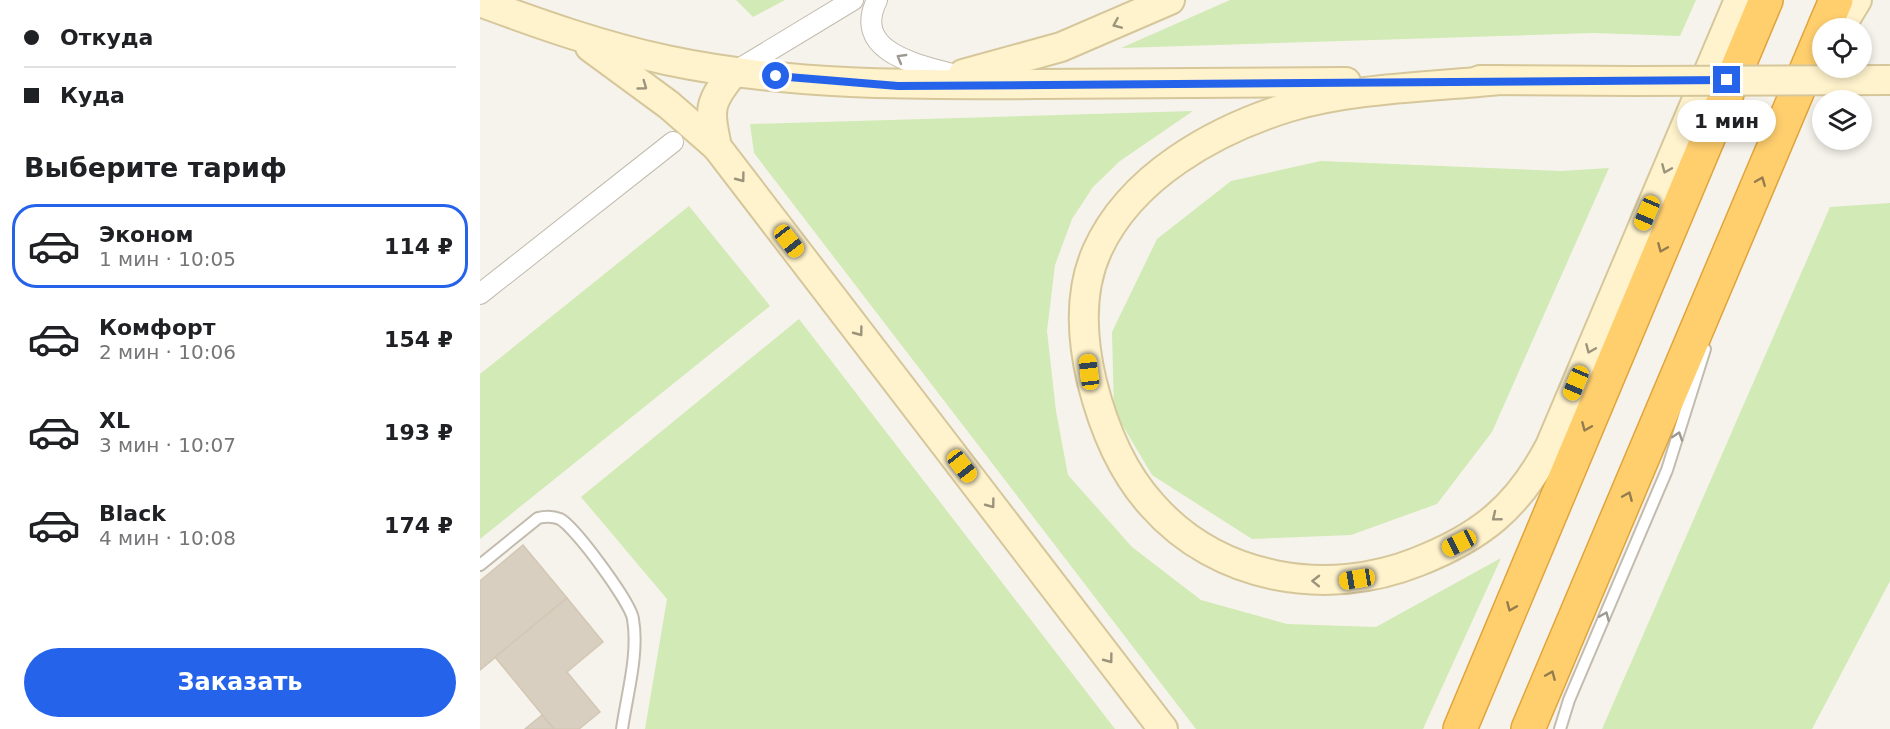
<!DOCTYPE html>
<html lang="ru">
<head>
<meta charset="utf-8">
<style>
  body { margin:0; font-family:"DejaVu Sans",sans-serif; background:#f6f6f6; color:#202124; height:100vh; display:flex; flex-direction:column; font-size:22px; white-space:nowrap }
  * { box-sizing:border-box; margin:0 }
  p { font-size:20px; color:#757577 }
  .icon { flex:none; width:33px; height:33px; fill:none; stroke:currentColor; stroke-width:2; stroke-linecap:round; stroke-linejoin:round }
  .map { position:relative; flex:1; overflow:hidden }
  .details { display:flex; flex-direction:column; background:#fff; width:480px }
  .details>* { flex:none }
  .hud { display:grid; align-content:center; height:132px; padding:0 24px; background:#fff }
  .buttons { position:absolute; left:1332px; top:18px; display:grid; gap:12px }
  .buttons a { display:grid; place-items:center; width:60px; height:60px; border-radius:50%; background:#fff; box-shadow:0 3px 9px #0003; font-size:30px }
  .end { position:absolute; width:27px; height:27px; margin:-14px; border:8px solid #2563eb; background:#fff; box-shadow:0 0 0 3px #fff }
  .from { border-radius:50% }
  .bubble { position:absolute; height:42px; border-radius:21px; background:#fff; box-shadow:0 3px 9px #0003; font-size:20px; font-weight:800; line-height:42px; text-align:center }
  .car { position:absolute; width:18px; height:36px; margin:-18px -9px; border-radius:8px; box-shadow:0 0 4px 2px #0007; background:linear-gradient(#f5c518 24%,#345 0 40%,#f5c518 0 76%,#345 0 86%,#f5c518 0) }
  .hud b { display:flex; align-items:center; gap:21px; height:57px; font-size:22px }
  .hud b+b { border-top:2px solid #e0e0e0 }
  .hud i { width:15px; height:15px; background:#202124 }
  ul { padding:0; list-style:none }
  li { display:flex; align-items:center; gap:18px; height:84px; margin:0 12px 9px; padding:0 12px; border:3px solid transparent; border-radius:24px }
  li div { flex:1 }
  li b { display:block; font-size:22px }
  li em { font-style:normal; font-weight:800 }
  li.on { border-color:#2563eb }
  li>.icon { width:54px; height:54px; stroke-width:1.5 }
  h2 { padding:0 24px; font-size:27px; line-height:72px }
  .cta { display:flex; gap:12px; margin-top:auto; padding:12px 24px }
  .cta a { flex:1; height:69px; border-radius:36px; background:#2563eb; color:#fff; font-size:24px; font-weight:800; line-height:69px; text-align:center }
  main { display:flex; flex:1; min-height:0 }
  .map>svg:first-child { display:block }
</style>
</head>
<body>
<main>
<section class="details">
<div class="hud">
<b><i class="from"></i>Откуда</b>
<b><i></i>Куда</b>
</div>
<h2>Выберите тариф</h2>
<ul>
<li class="on"><svg class="icon" aria-label="car" viewBox="0 0 24 24"><path d="M5 17H2v-5l4-1 3-4h7l3 4 3 1v5h-3M9 17h6M6 11h13"/><circle cx="7" cy="17" r="2"/><circle cx="17" cy="17" r="2"/></svg><div><b>Эконом</b><p>1 мин · 10:05</p></div><em>114 ₽</em></li>
<li><svg class="icon" aria-label="car" viewBox="0 0 24 24"><path d="M5 17H2v-5l4-1 3-4h7l3 4 3 1v5h-3M9 17h6M6 11h13"/><circle cx="7" cy="17" r="2"/><circle cx="17" cy="17" r="2"/></svg><div><b>Комфорт</b><p>2 мин · 10:06</p></div><em>154 ₽</em></li>
<li><svg class="icon" aria-label="car" viewBox="0 0 24 24"><path d="M5 17H2v-5l4-1 3-4h7l3 4 3 1v5h-3M9 17h6M6 11h13"/><circle cx="7" cy="17" r="2"/><circle cx="17" cy="17" r="2"/></svg><div><b>XL</b><p>3 мин · 10:07</p></div><em>193 ₽</em></li>
<li><svg class="icon" aria-label="car" viewBox="0 0 24 24"><path d="M5 17H2v-5l4-1 3-4h7l3 4 3 1v5h-3M9 17h6M6 11h13"/><circle cx="7" cy="17" r="2"/><circle cx="17" cy="17" r="2"/></svg><div><b>Black</b><p>4 мин · 10:08</p></div><em>174 ₽</em></li>
</ul>
<div class="cta"><a>Заказать</a></div>
</section>
<div class="map">
<svg width="1410" height="729" viewBox="0 0 1410 729">
  <rect width="100%" height="100%" fill="#f6f3ec"/>
  <!-- green -->
  <g fill="#d2eab5">
    <polygon points="256,0 305,0 273,17"/>
    <polygon points="750,0 1216,0 1200,36 1113,33 641,48"/>
    <polygon points="713,111 640,161 613,187 592,219 575,265 567,331 576,411 588,475 652,547 721,600 807,624 896,627 1021,558 943,729 716,729 274,153 270,124"/>
    <polygon points="841,161 1081,171 1129,168 1012,432 957,504 871,535 772,539 672,475 634,411 632,332 677,239 751,181"/>
    <polygon points="1410,203 1410,581 1332,729 1122,729 1350,207"/>
    <polygon points="209,206 290,306 0,539 0,374"/>
    <polygon points="319,319 635,729 165,729 187,599 101,497"/>
  </g>
  <!-- building -->
  <g fill="#d8cfc1" stroke="#d3c7b4" stroke-width="1.5">
    <polygon points="43,545 87,598 0,670 0,581"/>
    <polygon points="87,598 123,642 87,672 120,712 99,729 74,729 15,657"/>
    <polygon points="62,715 74,729 45,729"/>
  </g>
  <g fill="none" stroke-linecap="round" stroke-linejoin="round">
    <!-- lane casing -->
    <g stroke="#c2bbae" stroke-width="14">
      <g id="lane">
        <path d="M0 565 58 518C66 516 73 516 80 519 95 527 151 603 153 619 159 654 147 694 142 729"/>
        <polyline points="1080,729 1089,700 1187,470 1225,349"/>
      </g>
    </g>
    <!-- street casing -->
    <g stroke="#c2bbae" stroke-width="22">
      <g id="street">
        <path d="M397 0C371 53 440 65 476 75"/>
        <polyline points="254,72 373,0"/>
        <polyline points="0,294 193,142"/>
      </g>
    </g>
    <!-- secondary casing -->
    <g stroke="#d6c79b" stroke-width="32">
      <g id="secondary">
        <path d="M0 2C62 25 122 46 186 60 308 86 434 85 557 84 660 83 763 82 866 82"/>
        <polyline points="1360,28 1377,0"/>
        <polyline points="110,47 189,105 237,147"/>
        <path d="M254 72C228 103 229 109 237 147L683 729"/>
        <polyline points="483,74 581,47 690,0"/>
        <polyline points="1000,80 1153,81"/>
        <path d="M1019 80C952 87 872 88 809 107 734 130 650 177 617 251 599 291 602 340 612 382 623 426 641 471 672 505 738 580 847 598 937 562 1001 537 1038 507 1070 446L1259 0"/>
      </g>
    </g>
    <!-- highway casing -->
    <g stroke="#e0a43c" stroke-width="36">
      <g id="highway">
        <polyline points="1344,28 1356,0"/>
        <polyline points="980,729 1286,0"/>
        <polyline points="1048,729 1342,33"/>
      </g>
    </g>
    <!-- lane -->
    <use href="#lane" stroke="#fff" stroke-width="10"/>
    <!-- street -->
    <use href="#street" stroke="#fff" stroke-width="20"/>
    <!-- secondary -->
    <use href="#secondary" stroke="#fff3cd" stroke-width="28"/>
    <!-- highway -->
    <use href="#highway" stroke="#ffcf6e" stroke-width="33"/>
    <!-- secondary-bridge casing -->
    <g stroke="#d6c79b" stroke-width="32" stroke-linecap="butt">
      <polyline id="secondary-bridge" points="1153,81 1410,80"/>
    </g>
    <!-- secondary-bridge -->
    <use href="#secondary-bridge" stroke="#fff3cd" stroke-width="28"/>
  </g>
  <!-- one-way arrows -->
  <defs><path id="oneway-chevron" d="M-2-3.5L2.5 0L-2 3.5" fill="none" stroke-width="1.6" stroke-linecap="round" stroke-linejoin="round" transform="scale(1.5)"/></defs>
  <g stroke="#9c937c">
    <use href="#oneway-chevron" transform="translate(637 24) rotate(157)"/>
    <use href="#oneway-chevron" transform="translate(163 86) rotate(36)"/>
    <use href="#oneway-chevron" transform="translate(1186 169) rotate(113)"/>
    <use href="#oneway-chevron" transform="translate(261 178) rotate(53)"/>
    <use href="#oneway-chevron" transform="translate(379 332) rotate(53)"/>
    <use href="#oneway-chevron" transform="translate(1110 349) rotate(113)"/>
    <use href="#oneway-chevron" transform="translate(511 504) rotate(53)"/>
    <use href="#oneway-chevron" transform="translate(1016 517) rotate(141)"/>
    <use href="#oneway-chevron" transform="translate(836 581) rotate(-179)"/>
    <use href="#oneway-chevron" transform="translate(629 659) rotate(53)"/>
  </g>
  <g stroke="#9c9892">
    <use href="#oneway-chevron" transform="translate(421 58) rotate(-150)"/>
    <use href="#oneway-chevron" transform="translate(1198 436) rotate(-72)"/>
    <use href="#oneway-chevron" transform="translate(1125 616) rotate(-67)"/>
  </g>
  <g stroke="#937c4e">
    <use href="#oneway-chevron" transform="translate(1281 181) rotate(-68)"/>
    <use href="#oneway-chevron" transform="translate(1182 248) rotate(113)"/>
    <use href="#oneway-chevron" transform="translate(1106 427) rotate(113)"/>
    <use href="#oneway-chevron" transform="translate(1148 496) rotate(-67)"/>
    <use href="#oneway-chevron" transform="translate(1031 607) rotate(113)"/>
    <use href="#oneway-chevron" transform="translate(1071 675) rotate(-67)"/>
  </g>
  <g fill="none" stroke-linecap="round" stroke-linejoin="round">
    <!-- route -->
    <polyline stroke="#2563eb" stroke-width="8" points="296,76 418,86 1247,80"/>
  </g>
</svg>
<div class="buttons">
<a><svg class="icon" aria-label="locate" viewBox="0 0 24 24"><circle cx="12" cy="12" r="6"/><path d="M12 2v4M12 18v4M2 12h4M18 12h4"/></svg></a>
<a><svg class="icon" aria-label="layers" viewBox="0 0 24 24"><path d="M12 4l9 5-9 5-9-5zM3 14l9 5 9-5"/></svg></a>
</div>
<i class="end from" style="left:296px;top:76px"></i>
<i class="end" style="left:1247px;top:80px"></i>
<div class="bubble" style="left:1197px;top:100px;width:99px">1 мин</div>
<i class="car" style="left:1167px;top:213px;rotate:203deg"></i>
<i class="car" style="left:309px;top:241px;rotate:142deg"></i>
<i class="car" style="left:609px;top:372px;rotate:353deg"></i>
<i class="car" style="left:1096px;top:383px;rotate:203deg"></i>
<i class="car" style="left:482px;top:466px;rotate:142deg"></i>
<i class="car" style="left:979px;top:543px;rotate:243deg"></i>
<i class="car" style="left:877px;top:579px;rotate:261deg"></i>
</div>
</main>
</body>
</html>
